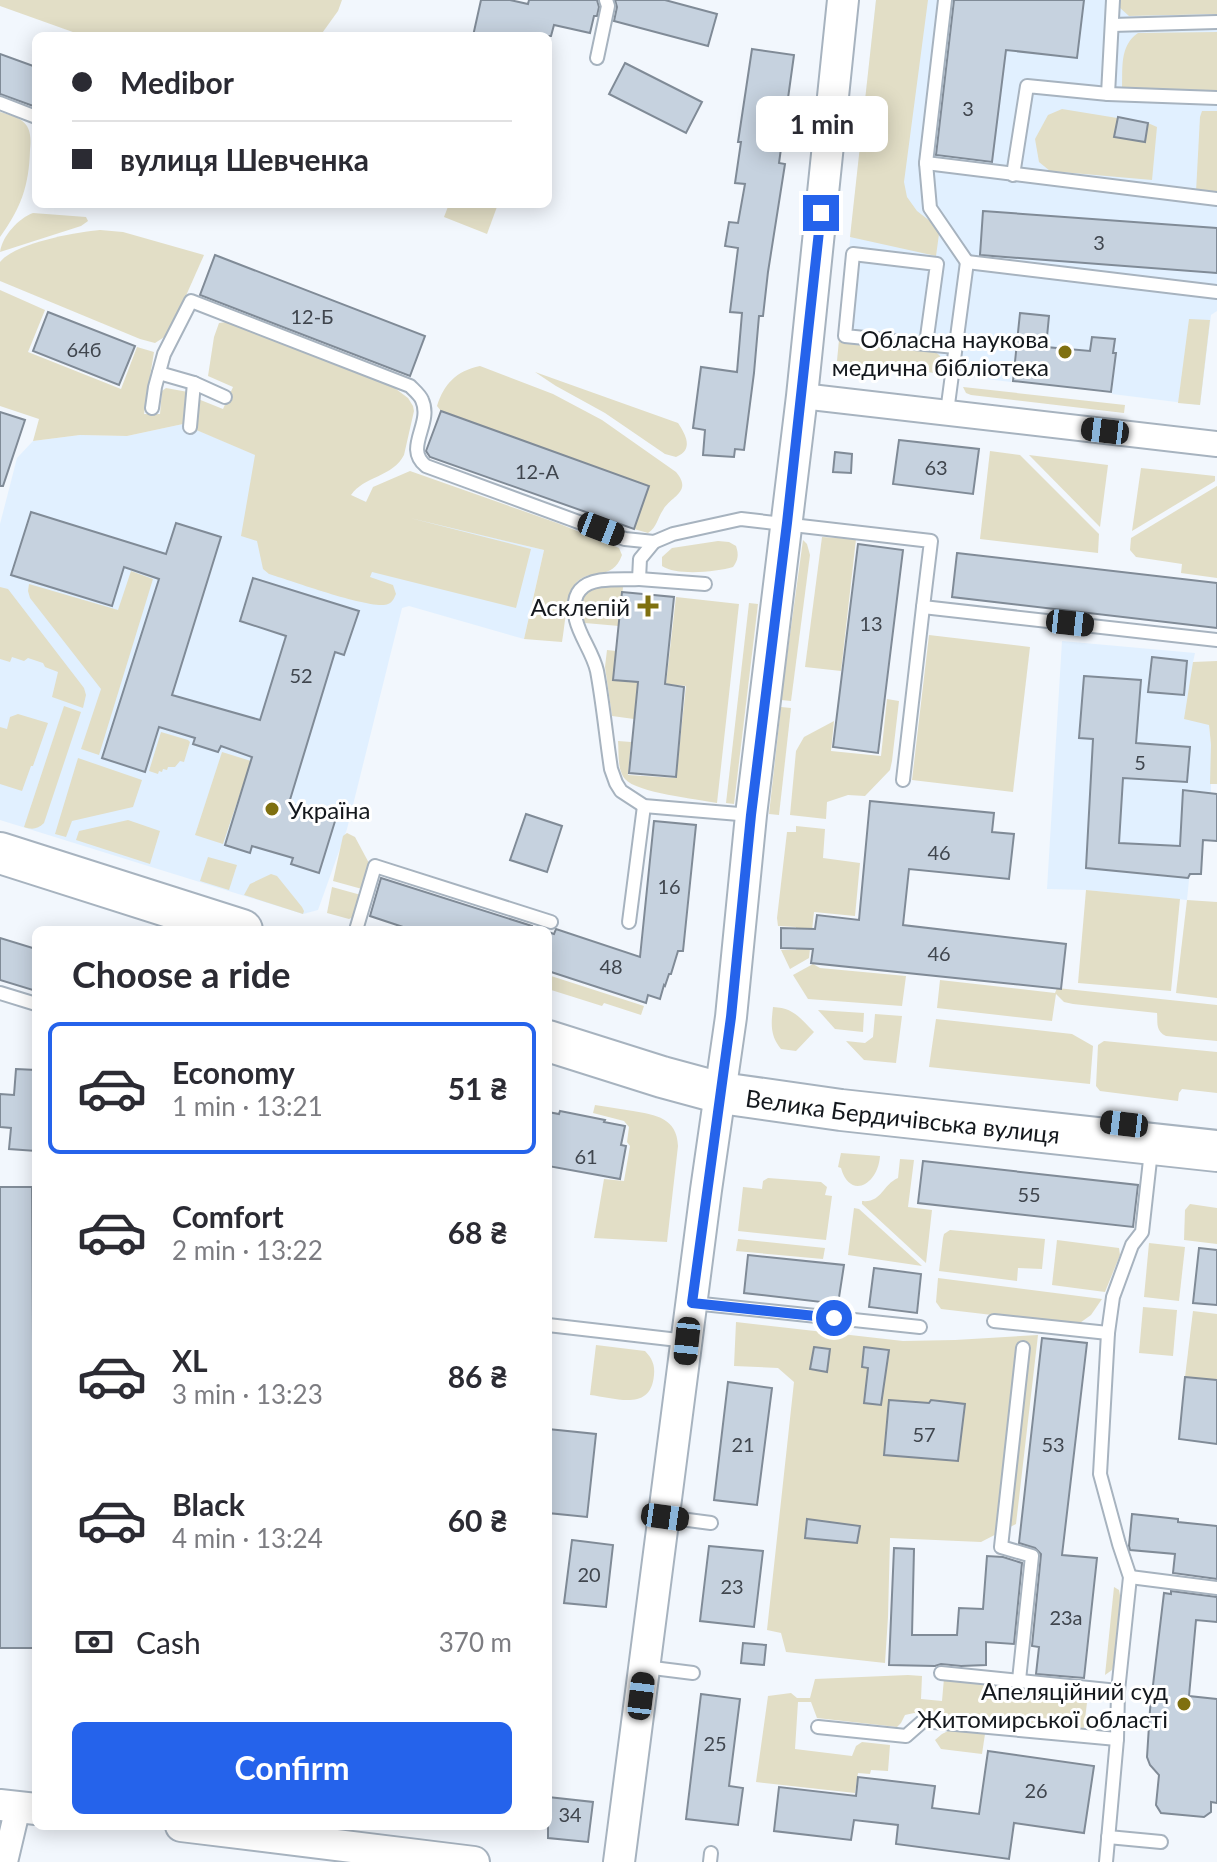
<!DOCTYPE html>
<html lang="en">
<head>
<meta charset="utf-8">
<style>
  body { margin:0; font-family:Lato,sans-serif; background:#f7f7f7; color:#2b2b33; height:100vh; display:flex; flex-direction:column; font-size:30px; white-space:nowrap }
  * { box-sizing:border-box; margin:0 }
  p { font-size:26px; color:#7c7c81 }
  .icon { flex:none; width:44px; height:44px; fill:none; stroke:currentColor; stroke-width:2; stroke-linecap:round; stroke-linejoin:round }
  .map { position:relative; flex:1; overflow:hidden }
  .sheet { position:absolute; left:32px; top:926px; width:520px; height:904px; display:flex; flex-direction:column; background:#fff; border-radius:12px; box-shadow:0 4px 20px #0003 }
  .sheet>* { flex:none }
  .top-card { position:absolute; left:32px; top:32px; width:520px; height:176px; border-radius:12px; box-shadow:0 4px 20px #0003; display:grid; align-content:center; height:176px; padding:0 40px; background:#fff }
  .end { position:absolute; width:36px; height:36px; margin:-18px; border:10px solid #2563eb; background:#fff; box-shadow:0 0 0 4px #fff }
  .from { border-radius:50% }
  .bubble { position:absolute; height:56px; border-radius:12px; background:#fff; box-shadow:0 4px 20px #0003; font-size:26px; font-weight:700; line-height:56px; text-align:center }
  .car { position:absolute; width:24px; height:48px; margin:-24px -12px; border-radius:10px; box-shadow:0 0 6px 2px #0007; background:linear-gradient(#222 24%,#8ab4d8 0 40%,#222 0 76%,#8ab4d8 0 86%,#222 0) }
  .top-card b { display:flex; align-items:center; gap:28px; height:76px; font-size:30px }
  .top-card b+b { border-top:2px solid #e1e1e2 }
  .top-card i { width:20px; height:20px; background:#2b2b33 }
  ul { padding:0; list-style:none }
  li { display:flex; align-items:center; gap:24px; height:132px; margin:0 16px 12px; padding:0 24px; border:4px solid transparent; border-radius:12px }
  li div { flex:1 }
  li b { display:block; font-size:30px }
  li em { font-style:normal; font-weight:700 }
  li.selected { border-color:#2563eb }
  li>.icon { width:72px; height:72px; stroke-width:1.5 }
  h2 { padding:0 40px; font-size:36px; line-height:96px }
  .pay { display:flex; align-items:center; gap:20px; height:88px; padding:0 40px; font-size:30px }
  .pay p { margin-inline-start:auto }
  .primary-button { display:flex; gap:16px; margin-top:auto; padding:16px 40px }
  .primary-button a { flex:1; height:92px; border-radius:12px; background:#2563eb; color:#fff; font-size:32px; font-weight:700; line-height:92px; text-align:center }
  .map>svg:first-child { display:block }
</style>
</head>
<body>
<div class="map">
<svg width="1217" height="1862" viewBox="0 0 1217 1862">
  <rect width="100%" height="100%" fill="#f2f7fd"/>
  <!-- built -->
  <g fill="#e1f0ff">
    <polygon points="876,0 1217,0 1217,311 1211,315 1200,405 1112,394 1116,354 1113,353 1115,339 1092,337 1091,351 1046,347 1049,316 1020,313 1011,382 837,361"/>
    <polygon points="183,424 395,514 544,550 524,639 409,606 402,608 347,829 318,910 303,914 0,820 0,524 17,458 33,441 80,435 127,436"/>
    <polygon points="1062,641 1195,653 1193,662 1209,725 1211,745 1211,793 1206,840 1193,839 1187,900 1086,890 1047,889"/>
  </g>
  <!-- green -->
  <g fill="#e2dec6">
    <polygon points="0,0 342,0 338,11 320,36 84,36 0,6"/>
    <polygon points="876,0 928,0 904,182 907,197 917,211 935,225 939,234 936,256 850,237"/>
    <polygon points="1120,0 1217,0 1217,14 1129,16 1119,7"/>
    <path d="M1217 32V91L1122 90C1123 69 1119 46 1138 33Z"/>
    <polygon points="1062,109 1148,123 1157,127 1152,180 1050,171 1039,162 1035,139 1048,115"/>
    <polygon points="1202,111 1217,111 1217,193 1196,192 1200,117"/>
    <path d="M0 112C10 115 21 117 27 126 31 133 31 142 30 150 29 186 21 208 0 237Z"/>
    <polygon points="449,204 498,204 487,234 444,217"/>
    <path d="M33 213 86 217 88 221 81 226 0 252C2 236 19 218 33 213Z"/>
    <path d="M100 230 123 232 204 255 169 334 155 343 140 339 0 281V262C15 243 76 232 100 230Z"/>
    <polygon points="0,290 45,310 28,352 121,389 137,347 154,352 144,414 160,414 162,391 166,388 188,392 187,426 183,424 127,436 80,435 33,441 39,419 0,406"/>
    <polygon points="1189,319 1210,320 1200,405 1178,403"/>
    <path d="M227 322 392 386 408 398 413 406 414 411 404 455C393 477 364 476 351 495L366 502 373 487 410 471 560 524 619 548 622 555C612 583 590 566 575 584 566 596 565 627 562 642L524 639 544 550 410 518 531 549 516 608 372 572 370 577 393 585 396 594C394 598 393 602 388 604 374 611 289 580 269 574L263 569 257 541 241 536 255 455 194 429 198 399 223 409 233 387 208 376 214 337 219 323Z"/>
    <path d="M839 340 922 347C939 352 944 355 943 374L837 361Z"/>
    <path d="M480 366 553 394 602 420 676 472C693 492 671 496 663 510 657 519 657 527 648 533L634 529 649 486 441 411 437 406C444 384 456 371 480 366Z"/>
    <path d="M535 372 678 423C686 435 694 450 676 457L665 454 605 413 556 386Z"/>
    <polygon points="963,387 1125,405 1124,413 971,395 966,393"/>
    <polygon points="990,451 1020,455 1099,534 1098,553 980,539"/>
    <polygon points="1029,455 1108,465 1100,527"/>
    <polygon points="1141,468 1215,476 1215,481 1132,531"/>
    <polygon points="1217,486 1217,578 1181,573 1182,564 1136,557 1130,550 1131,538"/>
    <polygon points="822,537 856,539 841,671 805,667"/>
    <polygon points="803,540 807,544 810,555 791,701 781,700"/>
    <path d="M718 541 729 542 736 546C739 555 738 560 733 567 717 572 676 576 662 566V557L672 548Z"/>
    <polygon points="131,571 153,579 99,755 81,749 101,689 30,598 28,591 29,584 118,610"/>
    <polygon points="0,587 8,589 84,688 86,695 83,708 52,697 58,672 45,667 43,663 28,658 24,661 12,657 10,662 0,659"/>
    <path d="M596 587H623L619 626 585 623C580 616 578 601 584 593 586 592 594 588 596 587Z"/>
    <path d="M676 597 739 604 717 803C697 799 637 793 625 779 617 770 619 752 618 741L631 742 628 775 676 778 686 686 666 684Z"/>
    <polygon points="749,603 758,604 734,804 726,803"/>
    <polygon points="929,635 1030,647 1013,792 912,780"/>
    <polygon points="607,650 616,651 613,680 638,682 634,719 612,716 605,667"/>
    <polygon points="1217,661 1217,784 1210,784 1211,745 1209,725 1184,719 1193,662"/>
    <polygon points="887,699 899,701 892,761 890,770 865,796 848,795 827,802 826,819 790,815 796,751 804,737 834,721 831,751 881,756"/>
    <path d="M64 706 81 712 44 823C38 829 32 830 24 827Z"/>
    <polygon points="781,707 791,708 779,815 769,814"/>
    <polygon points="18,714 48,723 33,766 31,766 22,791 0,784 0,727 7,729 10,717"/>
    <polygon points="161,732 188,740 190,742 184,762 180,761 175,767 168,767 167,770 163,769 162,772 159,771 158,774 149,771"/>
    <polygon points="222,752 251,761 223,844 195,835"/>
    <polygon points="78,758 142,780 133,807 72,821 66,837 55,834"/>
    <polygon points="128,820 160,831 150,864 76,840 79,831"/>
    <polygon points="796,826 825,829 823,858 860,863 855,916 814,912 809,958 790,969 781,950 796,950 796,927 778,926 777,918 787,832 796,832"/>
    <polygon points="347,833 355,837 370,865 362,889 333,881 343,836"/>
    <polygon points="208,857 237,865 229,890 200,881"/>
    <polygon points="271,874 277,876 302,907 304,911 303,914 244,895 250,884"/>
    <polygon points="332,887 361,895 354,917 349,919 327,913"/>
    <polygon points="1086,890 1180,899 1171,991 1078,983"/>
    <polygon points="1187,900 1217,902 1217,998 1176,993"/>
    <polygon points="813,964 820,968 906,976 902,1006 808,999 793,975"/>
    <polygon points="548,975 644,1006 641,1015 604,1003 602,1006 548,989"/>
    <path d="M940 980 1055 993 1057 988 1217 1005V1041L1166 1036C1155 1031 1158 1022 1157 1013L1073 1004 1064 1002 1056 994 1052 1021 937 1008Z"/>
    <path d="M773 1007C794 1008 800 1018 814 1032L796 1051 781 1049C770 1036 771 1024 773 1007Z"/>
    <polygon points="818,1010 864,1013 863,1032 835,1029"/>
    <polygon points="875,1014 902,1016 896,1063 864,1060 846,1041 865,1043 873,1037"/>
    <polygon points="936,1019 1072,1034 1093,1046 1090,1084 929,1067"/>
    <polygon points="1104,1041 1217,1052 1217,1093 1182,1089 1179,1093 1178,1101 1100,1091 1096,1086 1098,1045"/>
    <path d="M595 1105C608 1107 620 1109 633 1111 656 1115 677 1118 678 1146L667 1242 594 1238 604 1179 624 1181 630 1146 627 1142 629 1127 624 1121 593 1113Z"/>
    <path d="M841 1153 880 1156C878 1185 850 1200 841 1168L838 1167Z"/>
    <path d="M900 1159 914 1160 908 1207 932 1210 926 1263 862 1204V1201C882 1203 882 1185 898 1178Z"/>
    <polygon points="768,1178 821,1182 827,1187 825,1195 832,1196 826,1240 738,1231 743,1187 762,1189 763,1181"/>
    <polygon points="1190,1204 1217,1208 1217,1244 1184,1240 1185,1210"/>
    <polygon points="854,1208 859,1209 922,1266 848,1255"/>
    <polygon points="950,1230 1045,1239 1042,1269 1018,1268 1017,1281 939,1271 943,1238 944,1234"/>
    <polygon points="738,1239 825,1248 823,1259 736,1251"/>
    <polygon points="1057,1240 1119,1248 1120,1255 1105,1292 1052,1285"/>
    <polygon points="1149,1243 1185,1247 1179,1301 1144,1297"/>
    <polygon points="938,1278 1102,1299 1091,1315 1077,1325 941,1309 936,1302"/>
    <polygon points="1143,1307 1177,1310 1173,1356 1139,1353"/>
    <polygon points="1193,1311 1217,1314 1217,1380 1185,1377"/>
    <polygon points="736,1322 903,1341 955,1340 1038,1335 1016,1524 981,1542 890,1538 888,1617 885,1663 786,1652 781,1633 767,1630 794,1382 778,1368 734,1366"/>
    <path d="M596 1345 645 1351C652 1358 655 1365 654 1375 651 1412 616 1398 590 1395Z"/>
    <polygon points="1114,1587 1119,1590 1121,1601 1115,1661 1112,1670 1105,1675"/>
    <polygon points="908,1675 922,1676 921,1699 942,1701 944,1678 1088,1694 1084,1728 914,1713 905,1715 901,1723 897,1727 817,1718 811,1702 798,1702 795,1749 852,1756 856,1746 862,1742 890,1745 888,1771 871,1770 870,1774 858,1773 855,1793 756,1782 768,1696 791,1693 797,1698 810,1698 815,1679"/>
    <polygon points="952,1729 985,1734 982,1754 941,1749 935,1740 942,1734"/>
  </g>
  <!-- building -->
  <g fill="#c6d2df" stroke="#808b97" stroke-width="2">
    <polygon points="481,0 510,0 528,4 529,0 597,0 599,7 597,16 594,16 590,33 554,25 551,36 473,36"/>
    <polygon points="615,0 665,0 717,14 708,46 614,21 617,7"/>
    <polygon points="954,0 1084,0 1077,58 1006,50 992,162 936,155"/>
    <polygon points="752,49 794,55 779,163 785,164 768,272 763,316 759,316 754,373 744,450 735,449 734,457 703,455 705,430 693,428 701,367 737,372 742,313 730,312 738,248 725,246 729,222 738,223 745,184 735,183 741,142 738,142"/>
    <polygon points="0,54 36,67 36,107 0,94"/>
    <polygon points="625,63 702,102 686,133 609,94"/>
    <polygon points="1118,117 1148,123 1145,142 1114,137"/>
    <polygon points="983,211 1217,228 1217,273 980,255"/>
    <polygon points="215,255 425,336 410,376 200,295"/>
    <polygon points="48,312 135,346 119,385 33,351"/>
    <polygon points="1020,313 1049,316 1046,347 1090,351 1092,337 1115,339 1113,353 1116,353 1111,392 1013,381"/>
    <polygon points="441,411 649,486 634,529 430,457 426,451"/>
    <polygon points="0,412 25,420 3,486 0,486"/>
    <polygon points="899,440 979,449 973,494 893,484"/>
    <polygon points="835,452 852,454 851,473 833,472"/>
    <polygon points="31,512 166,554 176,523 221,537 172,695 260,720 286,636 240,621 253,578 359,611 344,655 335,652 289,803 336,818 319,873 291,864 293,858 252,846 250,853 225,845 252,757 221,746 218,752 193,744 195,738 159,727 145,772 102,758 159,579 124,567 112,606 11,575"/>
    <polygon points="858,544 903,550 878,753 833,747"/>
    <polygon points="957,553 1217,583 1217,628 952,597"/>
    <polygon points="622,592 674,597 665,684 684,687 676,777 629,773 638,682 613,680"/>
    <polygon points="1152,657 1187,661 1184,695 1148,692"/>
    <polygon points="1084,676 1141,680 1136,743 1190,747 1187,782 1123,778 1119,843 1180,846 1183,790 1217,794 1217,841 1203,840 1201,874 1190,874 1188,878 1086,868 1093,739 1079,738"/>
    <polygon points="870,801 994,813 992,832 1014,834 1009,879 909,869 903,925 1066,944 1061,989 811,963 813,949 781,948 781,928 815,929 817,915 859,920"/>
    <polygon points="526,814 562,826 547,872 510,860"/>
    <polygon points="654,821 696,825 683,951 678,951 671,974 669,974 665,986 664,985 660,999 648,995 646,1003 548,971 548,932 554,934 556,929 640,957"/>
    <polygon points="381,878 532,926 531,930 412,930 370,916"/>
    <polygon points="0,938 36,949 36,991 0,980"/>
    <polygon points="16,1069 36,1070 36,1151 9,1149 11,1128 0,1127 0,1094 14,1095"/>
    <polygon points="560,1111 605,1120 604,1122 625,1126 621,1145 626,1146 620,1179 548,1166 548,1112 559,1114"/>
    <polygon points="923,1161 1138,1185 1133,1227 918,1203"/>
    <polygon points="0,1187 32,1187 35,1648 0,1648"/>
    <polygon points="1199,1248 1217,1250 1217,1305 1193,1303"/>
    <polygon points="748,1255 844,1265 838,1304 744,1293"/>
    <polygon points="874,1268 921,1274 917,1313 869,1307"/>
    <polygon points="1042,1338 1087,1343 1062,1555 1097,1558 1084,1678 1036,1674 1039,1647 1032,1646 1041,1554 1035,1548 1019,1543"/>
    <polygon points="814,1347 830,1349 827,1372 810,1369"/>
    <polygon points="864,1347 889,1350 881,1405 864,1403 868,1368 862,1367"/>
    <polygon points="1185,1377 1217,1380 1217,1444 1179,1439"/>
    <polygon points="728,1382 772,1388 757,1505 714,1500"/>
    <polygon points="889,1400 929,1403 931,1400 965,1404 958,1461 884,1455"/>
    <polygon points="548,1429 596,1434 587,1517 548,1513 550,1465 548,1464"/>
    <polygon points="1132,1514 1178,1519 1178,1522 1217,1526 1217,1579 1173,1573 1175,1554 1130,1550 1129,1546"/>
    <polygon points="807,1519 860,1526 857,1543 805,1538"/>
    <polygon points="572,1540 613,1545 606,1607 564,1603"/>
    <polygon points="709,1546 763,1551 754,1627 700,1621"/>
    <polygon points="894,1548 914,1549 912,1635 957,1635 959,1608 983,1609 987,1556 1003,1557 1022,1563 1014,1644 986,1642 986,1665 961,1666 941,1664 935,1666 889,1665"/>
    <polygon points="1171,1591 1217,1597 1217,1622 1196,1620 1189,1696 1217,1699 1217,1803 1211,1802 1211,1812 1204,1817 1161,1813 1156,1805 1159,1775 1150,1765 1147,1757 1150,1710 1164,1593 1171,1594"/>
    <polygon points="743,1643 766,1645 764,1665 741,1663"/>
    <polygon points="701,1694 740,1699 729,1786 743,1788 738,1825 686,1819"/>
    <polygon points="988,1751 1094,1766 1084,1833 1014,1823 1009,1859 896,1844 898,1825 854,1820 851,1840 774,1831 779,1787 856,1796 858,1777 935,1786 932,1808 979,1814"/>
    <polygon points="548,1797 593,1802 588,1842 548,1838"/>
  </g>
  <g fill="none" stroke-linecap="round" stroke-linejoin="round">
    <!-- service casing -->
    <g stroke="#a7b3bf" stroke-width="16">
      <g id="service">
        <polyline points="945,0 926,163 930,208 967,262"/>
        <polyline points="1112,25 1217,22"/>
        <polyline points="597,58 608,6 606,0"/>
        <polyline points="1108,94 1113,0"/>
        <polyline points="0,103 36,117"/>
        <polyline points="926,163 1217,199"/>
        <polyline points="1013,175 1027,86 1108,94 1217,98"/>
        <polyline points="926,344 937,264 853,254 845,336 955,347"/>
        <polyline points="159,373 194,383 190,427"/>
        <polyline points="194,383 225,397"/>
        <path d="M152 408 155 387 164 354 191 301 410 386C414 390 420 395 422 400 433 424 403 448 426 466L625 539 654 542 673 534 741 519 931 541 923 607 1217 640"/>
        <polyline points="947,412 967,262 1217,292"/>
        <path d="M654 542 640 559 639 579C621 580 592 576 580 590 573 598 574 610 576 620 580 637 593 653 597 671 603 703 606 736 611 769L616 783 621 791 644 806 751 815"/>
        <polyline points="639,579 705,584"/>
        <polyline points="903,780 923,607"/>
        <polyline points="629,922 644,806"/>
        <polyline points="356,930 375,866 551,922"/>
        <polyline points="0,993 36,1004"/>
        <polyline points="693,1303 920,1327"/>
        <polyline points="994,1321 1108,1333"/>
        <polyline points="548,1325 687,1341"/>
        <polyline points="665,1517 711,1523"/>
        <polyline points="1130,1577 1217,1588"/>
        <polyline points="645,1667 693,1673"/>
        <polyline points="941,1673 1118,1691"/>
        <polyline points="1019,1680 1032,1556 1001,1547 1023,1348"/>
        <polyline points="818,1727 906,1736 923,1721 1117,1739"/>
        <polyline points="1108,1837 1161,1842"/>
        <polyline points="710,1862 711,1853"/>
        <polyline points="1106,1862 1117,1739 1118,1691 1130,1577 1119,1544 1100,1474 1108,1333 1113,1297 1132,1245 1142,1232 1151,1151"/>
      </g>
    </g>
    <!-- minor casing -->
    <g stroke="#a7b3bf" stroke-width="28">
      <g id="minor">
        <polyline points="802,396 1217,444"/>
        <polyline points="5,1862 18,1807"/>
      </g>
    </g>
    <!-- tertiary casing -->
    <g stroke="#a7b3bf" stroke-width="34">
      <g id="tertiary">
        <polyline points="0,1805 36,1809"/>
        <polyline points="181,1826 474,1862"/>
        <polyline points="619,1862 706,1190 731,1017 751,815 802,396 843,0"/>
      </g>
    </g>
    <!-- trunk casing -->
    <g stroke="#a7b3bf" stroke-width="44">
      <g id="trunk">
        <polyline points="0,853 242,930"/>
        <path id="s1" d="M548 1041 662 1077 721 1093 841 1110 1217 1151"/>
      </g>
    </g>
    <!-- service -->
    <use href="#service" stroke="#fff" stroke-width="12"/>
    <!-- minor -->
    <use href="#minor" stroke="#fff" stroke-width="24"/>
    <!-- tertiary -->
    <use href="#tertiary" stroke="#fff" stroke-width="30"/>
    <!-- trunk -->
    <use href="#trunk" stroke="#fff" stroke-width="40"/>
  </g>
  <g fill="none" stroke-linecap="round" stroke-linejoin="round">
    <!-- route -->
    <polyline stroke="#2563eb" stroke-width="10" points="821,213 787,523 751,815 731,1017 692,1303 834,1318"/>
  </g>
  <!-- markers -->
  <g fill="#7f7010" stroke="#fff" stroke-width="3">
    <circle cx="1065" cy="352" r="8"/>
    <path d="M644 594h8v8h8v8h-8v8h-8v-8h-8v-8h8z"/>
    <circle cx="272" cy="809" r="8"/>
    <circle cx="1184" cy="1704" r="8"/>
  </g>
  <g text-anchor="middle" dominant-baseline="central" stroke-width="6" stroke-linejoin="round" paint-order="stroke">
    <!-- number labels -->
    <g font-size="20" fill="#40464e">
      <text x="968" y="108">3</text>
      <text x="1099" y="242">3</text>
      <text x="312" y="316">12-Б</text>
      <text x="84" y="349">64б</text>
      <text x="936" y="467">63</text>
      <text x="537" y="471">12-А</text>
      <text x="871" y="623">13</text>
      <text x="301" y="675">52</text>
      <text x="1140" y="762">5</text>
      <text x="939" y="852">46</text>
      <text x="669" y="886">16</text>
      <text x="939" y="953">46</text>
      <text x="611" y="966">48</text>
      <text x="586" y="1156">61</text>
      <text x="1029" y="1194">55</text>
      <text x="924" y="1434">57</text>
      <text x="743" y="1444">21</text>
      <text x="1053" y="1444">53</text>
      <text x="589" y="1574">20</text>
      <text x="732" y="1586">23</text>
      <text x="1066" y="1617">23а</text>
      <text x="715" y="1743">25</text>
      <text x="1036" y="1790">26</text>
      <text x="570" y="1814">34</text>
    </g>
    <!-- poi labels -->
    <g font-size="24" fill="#14181d" stroke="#fff" text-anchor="end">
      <text x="1049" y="338">Обласна наукова<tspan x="1049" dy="28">медична бібліотека</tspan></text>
      <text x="630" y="606">Асклепій</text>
      <text x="288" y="809" text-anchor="start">Україна</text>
      <text x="1168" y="1690">Апеляційний суд<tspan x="1168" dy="28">Житомирської області</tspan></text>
    </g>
    <!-- street labels -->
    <g font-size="24" fill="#14181d" stroke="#fff">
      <text stroke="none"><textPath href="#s1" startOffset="364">Велика Бердичівська вулиця</textPath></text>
    </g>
  </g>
</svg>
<i class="end from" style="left:834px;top:1318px"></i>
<i class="end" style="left:821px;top:213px"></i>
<div class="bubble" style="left:756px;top:96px;width:132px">1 min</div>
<i class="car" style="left:1105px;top:431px;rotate:277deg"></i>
<i class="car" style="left:601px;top:529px;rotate:111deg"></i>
<i class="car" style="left:1070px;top:623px;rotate:96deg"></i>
<i class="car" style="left:1124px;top:1124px;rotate:277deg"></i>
<i class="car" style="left:687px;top:1341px;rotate:186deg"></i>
<i class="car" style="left:665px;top:1517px;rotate:98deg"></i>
<i class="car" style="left:641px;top:1696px;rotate:7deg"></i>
<div class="top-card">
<b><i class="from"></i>Medibor</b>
<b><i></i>вулиця Шевченка</b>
</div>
<section class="sheet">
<h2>Choose a ride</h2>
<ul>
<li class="selected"><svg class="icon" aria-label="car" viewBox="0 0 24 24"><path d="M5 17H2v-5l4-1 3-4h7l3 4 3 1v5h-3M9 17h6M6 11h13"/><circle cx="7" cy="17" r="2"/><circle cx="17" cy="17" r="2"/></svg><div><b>Economy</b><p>1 min · 13:21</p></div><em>51 ₴</em></li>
<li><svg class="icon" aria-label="car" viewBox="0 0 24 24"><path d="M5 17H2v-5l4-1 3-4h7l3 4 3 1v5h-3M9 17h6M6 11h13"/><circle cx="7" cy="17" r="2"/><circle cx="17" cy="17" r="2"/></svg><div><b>Comfort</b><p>2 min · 13:22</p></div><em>68 ₴</em></li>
<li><svg class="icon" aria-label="car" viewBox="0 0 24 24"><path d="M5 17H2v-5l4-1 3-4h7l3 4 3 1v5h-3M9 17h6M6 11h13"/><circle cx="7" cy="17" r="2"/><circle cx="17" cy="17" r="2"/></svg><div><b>XL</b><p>3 min · 13:23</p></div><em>86 ₴</em></li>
<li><svg class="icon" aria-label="car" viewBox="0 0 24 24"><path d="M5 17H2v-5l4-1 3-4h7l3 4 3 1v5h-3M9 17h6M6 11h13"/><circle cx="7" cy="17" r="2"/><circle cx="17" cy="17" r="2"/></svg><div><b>Black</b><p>4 min · 13:24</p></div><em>60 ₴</em></li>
</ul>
<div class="pay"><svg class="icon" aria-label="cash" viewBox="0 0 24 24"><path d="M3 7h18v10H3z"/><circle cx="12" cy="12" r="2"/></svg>Cash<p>370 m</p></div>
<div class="primary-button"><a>Confirm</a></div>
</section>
</div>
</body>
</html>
